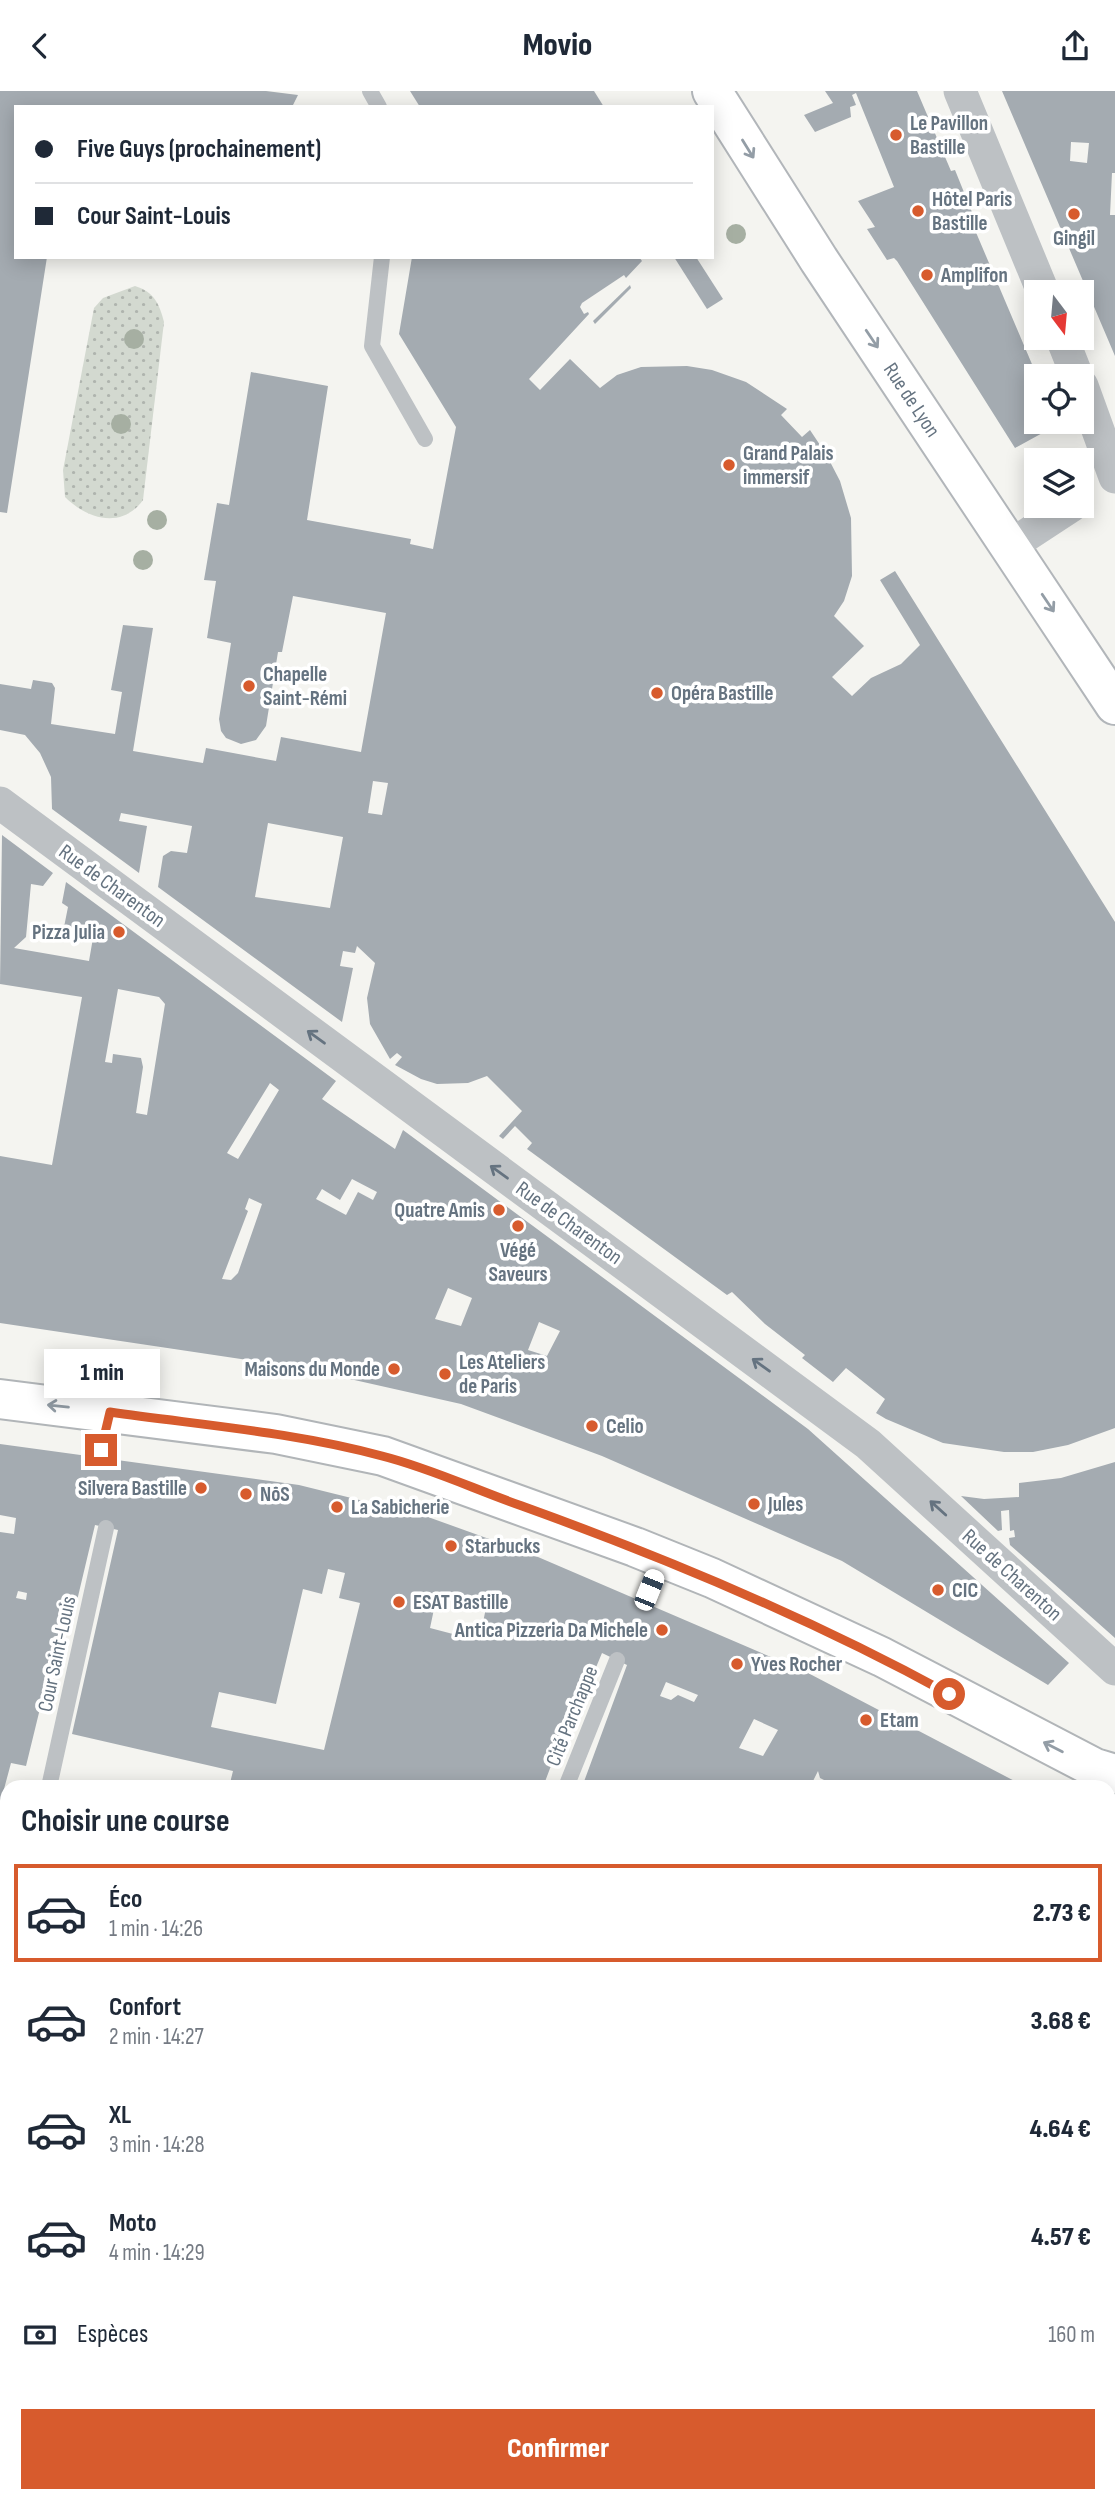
<!DOCTYPE html>
<html lang="fr">
<head>
<meta charset="utf-8">
<style>
  body { margin:0; font-family:"Sofia Sans Condensed",sans-serif; background:#f2f2f3; color:#1f2937; height:100vh; display:flex; flex-direction:column; font-size:26px; white-space:nowrap }
  * { box-sizing:border-box; margin:0 }
  p { font-size:23px; color:#747a83 }
  .icon { flex:none; width:38px; height:38px; fill:none; stroke:currentColor; stroke-width:2; stroke-linecap:round; stroke-linejoin:round }
  .map { position:relative; flex:1; overflow:hidden }
  .drawer { position:absolute; left:0px; top:1689px; width:1116px; height:723px; display:flex; flex-direction:column; background:#fff; border-radius:21px 21px 0 0; box-shadow:0 4px 18px #0003 }
  .drawer>* { flex:none }
  .top-card { position:absolute; left:14px; top:14px; width:700px; height:154px; border-radius:0px; box-shadow:0 4px 18px #0003; display:grid; align-content:center; height:154px; padding:0 21px; background:#fff }
  .needle { width:46px; rotate:164deg }
  .fabs { position:absolute; left:1024px; top:189px; display:grid; gap:14px }
  .fabs a { display:grid; place-items:center; width:70px; height:70px; border-radius:0px; background:#fff; box-shadow:0 4px 18px #0003; font-size:35px }
  .end { position:absolute; width:32px; height:32px; margin:-16px; border:9px solid #d75b2d; background:#fff; box-shadow:0 0 0 4px #fff }
  .from { border-radius:50% }
  .bubble { position:absolute; height:49px; border-radius:0px; background:#fff; box-shadow:0 4px 18px #0003; font-size:23px; font-weight:800; line-height:49px; text-align:center }
  .car { position:absolute; width:21px; height:42px; margin:-21px -10px; border-radius:9px; box-shadow:0 0 5px 2px #0007; background:linear-gradient(#fff 24%,#345 0 40%,#fff 0 76%,#345 0 86%,#fff 0) }
  .top-card b { display:flex; align-items:center; gap:24px; height:66px; font-size:26px }
  .top-card b+b { border-top:2px solid #e0e1e3 }
  .top-card i { width:18px; height:18px; background:#1f2937 }
  ul { padding:0; list-style:none }
  li { display:flex; align-items:center; gap:21px; height:98px; margin:0 14px 10px; padding:0 7px; border:4px solid transparent; border-radius:0px }
  li div { flex:1 }
  li b { display:block; font-size:26px }
  li em { font-style:normal; font-weight:800 }
  li.active { border-color:#d75b2d }
  li>.icon { width:63px; height:63px; stroke-width:1.5 }
  h2 { padding:0 21px; font-size:32px; line-height:84px }
  .pay { display:flex; align-items:center; gap:18px; height:77px; padding:0 21px; font-size:26px }
  .pay p { margin-inline-start:auto }
  .cta { display:flex; gap:14px; margin-top:auto; padding:14px 21px }
  .cta a { flex:1; height:80px; border-radius:0px; background:#d75b2d; color:#fff; font-size:28px; font-weight:800; line-height:80px; text-align:center }
  header { display:flex; justify-content:space-between; align-items:center; height:91px; padding:0 21px; background:#fff; font-size:32px; font-weight:800 }
  .map>svg:first-child { display:block }
</style>
</head>
<body>
<header><svg class="icon" aria-label="back" viewBox="0 0 24 24"><path d="M15 5l-7 7 7 7"/></svg>Movio<svg class="icon" aria-label="share" viewBox="0 0 24 24"><path d="M12 15V3M7 8l5-5 5 5M5 13v7h14v-7"/></svg></header>
<div class="map">
<svg width="1115" height="2411" viewBox="0 0 1115 2411">
  <defs>
    <pattern id="park-dots" width="8" height="8" patternUnits="userSpaceOnUse" patternTransform="scale(1.75)"><rect width="8" height="8" fill="#d3d9d0"/><path d="M2 2h.1M6 6h.1" fill="none" stroke="#afb4ae" stroke-width="1.8" stroke-linecap="round"/></pattern>
  </defs>
  <rect width="100%" height="100%" fill="#f4f4f0"/>
  <!-- park -->
  <path fill="url(#park-dots)" d="M135 195C154 201 159 212 164 231L143 409C122 438 88 429 65 406L63 379 94 217 103 207Z"/>
  <!-- building -->
  <g fill="#a4abb1" fill-rule="evenodd">
    <polygon points="0,0 266,0 298,4 292,16 16,16 16,166 47,166 7,422 0,421"/>
    <polygon points="410,0 594,0 604,16 420,16"/>
    <polygon points="825,0 917,0 951,80 955,79 976,131 972,132 1037,285 1036,331 1056,331 1057,334 1015,357 897,170 894,167 887,169 867,138 875,136 858,110 894,96 856,2 852,4 856,14 850,16 851,26 815,41 804,24 833,12"/>
    <path d="M1002 0H1115V82H1112L1110 124H1115V265ZM1071 51 1089 52 1087 72 1070 70Z"/>
    <path d="M412 166H639L642 170 626 187 624 184 582 212 580 216 584 223 588 221 589 223 529 288 540 299 570 268 600 297 617 284 641 276 687 275 712 279 746 291 787 318 781 324 802 346 810 339 826 363 840 390 851 427 852 485 844 510 834 525 864 555 832 586 852 605 871 587 901 573 920 554 880 489 895 480 1115 831V1337L1068 1354 1033 1361H1004L943 1352 886 1328 876 1322 885 1308 846 1277 833 1291 802 1267 805 1264 765 1233 732 1201 727 1204 527 1058 532 1052 515 1035 503 1048 499 1045 522 1020 487 985 468 992 437 993 421 988 395 974 402 966 397 962 390 968 370 933 367 907 375 872 357 855 355 862 343 860 340 875 353 877 342 931 158 796 163 765 171 760 187 762 192 735 121 722 119 730 147 735 139 782 52 718 51 686 40 662 25 644 0 639V593L31 598 33 589 52 592 55 597 51 633 115 643 122 601 111 599 123 534 153 537 133 660 203 672 206 657 276 670 281 646 361 661 386 522 293 505 282 561H278L266 635 256 649 241 653 226 647 221 640 219 628 231 552 207 547 216 490 204 489 217 412 229 414 251 281 328 295 307 429 411 448 410 453 433 458 456 336 399 243ZM373 690 388 692 382 724 368 722ZM268 732 343 746 330 817 255 806Z"/>
    <polygon points="674,166 696,166 723,208 707,218"/>
    <polygon points="630,194 631,197 595,233 593,230"/>
    <path d="M2 744 53 782 43 795 31 793 26 846 14 857 89 870 93 847 63 841 68 816 62 812 66 791 336 990 322 1008 395 1058 403 1039 808 1338 1069 1572 1048 1594 842 1470 602 1365 461 1313 301 1277 0 1232V1065L52 1074 82 906 0 893ZM118 898 159 906 165 913 147 1024 136 1022 143 976 141 967 113 963 112 972 105 971ZM270 992 279 999 238 1068 227 1062ZM352 1088 377 1101 373 1109 358 1101 346 1124 316 1108 322 1098 340 1109ZM249 1107 262 1113 238 1182 231 1189 222 1188 248 1120 245 1118ZM448 1197 472 1207 461 1235 435 1228ZM539 1231 560 1240 547 1265 528 1259Z"/>
    <path d="M0 1353 299 1394 428 1426 531 1463 808 1582 1026 1696H830L832 1693 820 1687 818 1680 810 1696H582L627 1574 602 1562 572 1634 566 1635 543 1696H229L233 1680 72 1643 118 1439 95 1434 75 1518 65 1515 26 1675 11 1672 0 1713V1441L14 1443 16 1427 0 1424ZM328 1478 345 1482 339 1507 360 1512 324 1659 211 1636 219 1601 276 1613 303 1498 322 1503ZM18 1500 27 1502 26 1509 16 1507ZM437 1504 486 1517 482 1536 475 1534 472 1548 430 1537ZM666 1591 698 1604 694 1611 678 1604 671 1609 660 1605ZM754 1628 778 1639 763 1665 739 1657Z"/>
    <polygon points="1115,1371 1115,1547 1010,1454 1009,1447 1015,1446 1014,1439 1010,1440 1009,1419 1001,1420 1002,1439 998,1440 961,1405 984,1408 1019,1406 1019,1392 1061,1387"/>
    <polygon points="0,1734 7,1736 7,1826 0,1824"/>
    <polygon points="1110,1740 1115,1743 1115,1774 1110,1790"/>
    <polygon points="0,1952 7,1954 7,2050 0,2069"/>
    <polygon points="1114,2060 1113,2245 1115,2368 1110,2366 1110,2076"/>
    <polygon points="0,2104 7,2106 7,2174 0,2172"/>
    <polygon points="0,2237 7,2240 7,2308 0,2325"/>
    <polygon points="1115,2373 1115,2411 986,2411 989,2404 1110,2404 1110,2387"/>
    <polygon points="7,2374 7,2404 198,2404 195,2411 0,2411 0,2386"/>
    <polygon points="242,2404 321,2404 319,2411 239,2411"/>
    <polygon points="333,2404 523,2404 539,2411 331,2411"/>
    <polygon points="626,2404 764,2404 780,2411 642,2411"/>
    <polygon points="819,2404 919,2404 917,2411 826,2411 820,2409"/>
  </g>
  <g fill="none" stroke-linecap="round" stroke-linejoin="round">
    <!-- secondary casing -->
    <g stroke="#b2b6ba" stroke-width="42">
      <g id="secondary">
        <path id="s1" d="M712 0 819 169 1115 614"/>
      </g>
    </g>
    <!-- primary casing -->
    <g stroke="#b1b5b8" stroke-width="42">
      <polyline id="primary" points="0,1308 276,1343 383,1365 635,1456 712,1487 882,1566 1095,1677 1115,1683"/>
    </g>
    <!-- lane -->
    <g stroke="#bdc1c4" stroke-width="16">
      <polyline points="370,0 379,16"/>
      <polyline points="382,166 372,255 425,348"/>
      <polyline points="100,1366 110,1321"/>
      <polyline points="644,1511 663,1467"/>
      <polyline points="49,1696 106,1437"/>
      <polyline points="566,1696 617,1569"/>
    </g>
    <!-- street -->
    <g stroke="#bdc1c4" stroke-width="33">
      <polyline points="960,0 1043,201"/>
      <polyline points="1062,247 1077,285"/>
      <polyline points="1082,295 1115,386"/>
      <polyline points="1010,455 1071,415"/>
      <polyline points="0,712 868,1353 1115,1578"/>
      <polyline points="1110,1908 1115,1890"/>
      <polyline points="0,2190 7,2192"/>
      <polyline points="574,2404 591,2411"/>
      <polyline points="217,2411 219,2404"/>
      <polyline points="954,2411 956,2404"/>
    </g>
    <!-- secondary -->
    <use href="#secondary" stroke="#fff" stroke-width="38"/>
    <!-- primary -->
    <use href="#primary" stroke="#fff" stroke-width="38"/>
  </g>
  <!-- trees -->
  <g fill="#a6afa2">
    <circle cx="736" cy="143" r="10"/>
    <circle cx="134" cy="248" r="10"/>
    <circle cx="121" cy="333" r="10"/>
    <circle cx="157" cy="429" r="10"/>
    <circle cx="143" cy="469" r="10"/>
  </g>
  <!-- one-way arrows -->
  <defs><path id="oneway-shaft" d="M-6 0H5M1.5-3L5.5 0L1.5 3" fill="none" stroke-width="1.6" stroke-linecap="round" stroke-linejoin="round" transform="scale(1.75)"/></defs>
  <g stroke="#939da6">
    <use href="#oneway-shaft" transform="translate(748 58) rotate(58)"/>
    <use href="#oneway-shaft" transform="translate(872 248) rotate(56)"/>
    <use href="#oneway-shaft" transform="translate(1048 512) rotate(56)"/>
    <use href="#oneway-shaft" transform="translate(58 1315) rotate(-174)"/>
    <use href="#oneway-shaft" transform="translate(1053 1656) rotate(-153)"/>
  </g>
  <g stroke="#657380">
    <use href="#oneway-shaft" transform="translate(316 946) rotate(-144)"/>
    <use href="#oneway-shaft" transform="translate(499 1081) rotate(-144)"/>
    <use href="#oneway-shaft" transform="translate(761 1274) rotate(-144)"/>
    <use href="#oneway-shaft" transform="translate(938 1417) rotate(-138)"/>
  </g>
  <g fill="none" stroke-linecap="round" stroke-linejoin="round">
    <!-- route -->
    <path stroke="#d75b2d" stroke-width="9" d="M101 1359 110 1321C200 1334 294 1341 382 1365 430 1377 476 1399 522 1415 669 1468 812 1528 949 1603"/>
  </g>
  <!-- markers -->
  <g fill="#d75b2d" stroke="#fff" stroke-width="2.5">
    <circle cx="896" cy="44" r="7"/>
    <circle cx="918" cy="120" r="7"/>
    <circle cx="1074" cy="123" r="7"/>
    <circle cx="927" cy="184" r="7"/>
    <circle cx="729" cy="374" r="7"/>
    <circle cx="249" cy="595" r="7"/>
    <circle cx="657" cy="602" r="7"/>
    <circle cx="119" cy="841" r="7"/>
    <circle cx="499" cy="1119" r="7"/>
    <circle cx="518" cy="1135" r="7"/>
    <circle cx="394" cy="1278" r="7"/>
    <circle cx="445" cy="1283" r="7"/>
    <circle cx="592" cy="1335" r="7"/>
    <circle cx="201" cy="1397" r="7"/>
    <circle cx="246" cy="1403" r="7"/>
    <circle cx="754" cy="1413" r="7"/>
    <circle cx="337" cy="1416" r="7"/>
    <circle cx="451" cy="1455" r="7"/>
    <circle cx="938" cy="1499" r="7"/>
    <circle cx="399" cy="1511" r="7"/>
    <circle cx="662" cy="1539" r="7"/>
    <circle cx="737" cy="1573" r="7"/>
    <circle cx="866" cy="1629" r="7"/>
  </g>
  <g text-anchor="middle" dominant-baseline="central" stroke-width="7" stroke-linejoin="round" paint-order="stroke">
    <!-- poi labels -->
    <g font-size="21" font-weight="bold" fill="#657380" stroke="#fff" text-anchor="start">
      <text x="910" y="32">Le Pavillon<tspan x="910" dy="24">Bastille</tspan></text>
      <text x="932" y="108">Hôtel Paris<tspan x="932" dy="24">Bastille</tspan></text>
      <text x="1074" y="147" text-anchor="middle">Gingil</text>
      <text x="941" y="184">Amplifon</text>
      <text x="743" y="362">Grand Palais<tspan x="743" dy="24">immersif</tspan></text>
      <text x="263" y="583">Chapelle<tspan x="263" dy="24">Saint-Rémi</tspan></text>
      <text x="671" y="602">Opéra Bastille</text>
      <text x="105" y="841" text-anchor="end">Pizza Julia</text>
      <text x="485" y="1119" text-anchor="end">Quatre Amis</text>
      <text x="518" y="1159" text-anchor="middle">Végé<tspan x="518" dy="24">Saveurs</tspan></text>
      <text x="459" y="1271">Les Ateliers<tspan x="459" dy="24">de Paris</tspan></text>
      <text x="380" y="1278" text-anchor="end">Maisons du Monde</text>
      <text x="606" y="1335">Celio</text>
      <text x="187" y="1397" text-anchor="end">Silvera Bastille</text>
      <text x="260" y="1403">NōS</text>
      <text x="768" y="1413">Jules</text>
      <text x="351" y="1416">La Sabicherie</text>
      <text x="465" y="1455">Starbucks</text>
      <text x="952" y="1499">CIC</text>
      <text x="413" y="1511">ESAT Bastille</text>
      <text x="648" y="1539" text-anchor="end">Antica Pizzeria Da Michele</text>
      <text x="751" y="1573">Yves Rocher</text>
      <text x="880" y="1629">Etam</text>
    </g>
    <!-- street labels -->
    <g font-size="21" fill="#657380" stroke="#fff">
      <text stroke="none"><textPath href="#s1" startOffset="368">Rue de Lyon</textPath></text>
      <text transform="translate(112 795) rotate(36)">Rue de Charenton</text>
      <text transform="translate(569 1132) rotate(36)">Rue de Charenton</text>
      <text transform="translate(1012 1484) rotate(42)">Rue de Charenton</text>
      <text transform="translate(57 1563) rotate(-78)">Cour Saint-Louis</text>
      <text transform="translate(572 1625) rotate(-68)">Cité Parchappe</text>
    </g>
  </g>
</svg>
<div class="fabs">
<a><svg class="needle" viewBox="-14 -14 28 28"><path d="M0-13l5 13h-10z" fill="#e53935"/><path d="M0 13l5-13h-10z" fill="#747a83"/></svg></a>
<a><svg class="icon" aria-label="locate" viewBox="0 0 24 24"><circle cx="12" cy="12" r="6"/><path d="M12 2v4M12 18v4M2 12h4M18 12h4"/></svg></a>
<a><svg class="icon" aria-label="layers" viewBox="0 0 24 24"><path d="M12 4l9 5-9 5-9-5zM3 14l9 5 9-5"/></svg></a>
</div>
<i class="end from" style="left:949px;top:1603px"></i>
<i class="end" style="left:101px;top:1359px"></i>
<div class="bubble" style="left:44px;top:1258px;width:116px">1 min</div>
<i class="car" style="left:649px;top:1499px;rotate:22deg"></i>
<div class="top-card">
<b><i class="from"></i>Five Guys (prochainement)</b>
<b><i></i>Cour Saint-Louis</b>
</div>
<section class="drawer">
<h2>Choisir une course</h2>
<ul>
<li class="active"><svg class="icon" aria-label="car" viewBox="0 0 24 24"><path d="M5 17H2v-5l4-1 3-4h7l3 4 3 1v5h-3M9 17h6M6 11h13"/><circle cx="7" cy="17" r="2"/><circle cx="17" cy="17" r="2"/></svg><div><b>Éco</b><p>1 min · 14:26</p></div><em>2.73 €</em></li>
<li><svg class="icon" aria-label="car" viewBox="0 0 24 24"><path d="M5 17H2v-5l4-1 3-4h7l3 4 3 1v5h-3M9 17h6M6 11h13"/><circle cx="7" cy="17" r="2"/><circle cx="17" cy="17" r="2"/></svg><div><b>Confort</b><p>2 min · 14:27</p></div><em>3.68 €</em></li>
<li><svg class="icon" aria-label="car" viewBox="0 0 24 24"><path d="M5 17H2v-5l4-1 3-4h7l3 4 3 1v5h-3M9 17h6M6 11h13"/><circle cx="7" cy="17" r="2"/><circle cx="17" cy="17" r="2"/></svg><div><b>XL</b><p>3 min · 14:28</p></div><em>4.64 €</em></li>
<li><svg class="icon" aria-label="car" viewBox="0 0 24 24"><path d="M5 17H2v-5l4-1 3-4h7l3 4 3 1v5h-3M9 17h6M6 11h13"/><circle cx="7" cy="17" r="2"/><circle cx="17" cy="17" r="2"/></svg><div><b>Moto</b><p>4 min · 14:29</p></div><em>4.57 €</em></li>
</ul>
<div class="pay"><svg class="icon" aria-label="cash" viewBox="0 0 24 24"><path d="M3 7h18v10H3z"/><circle cx="12" cy="12" r="2"/></svg>Espèces<p>160 m</p></div>
<div class="cta"><a>Confirmer</a></div>
</section>
</div>
</body>
</html>
